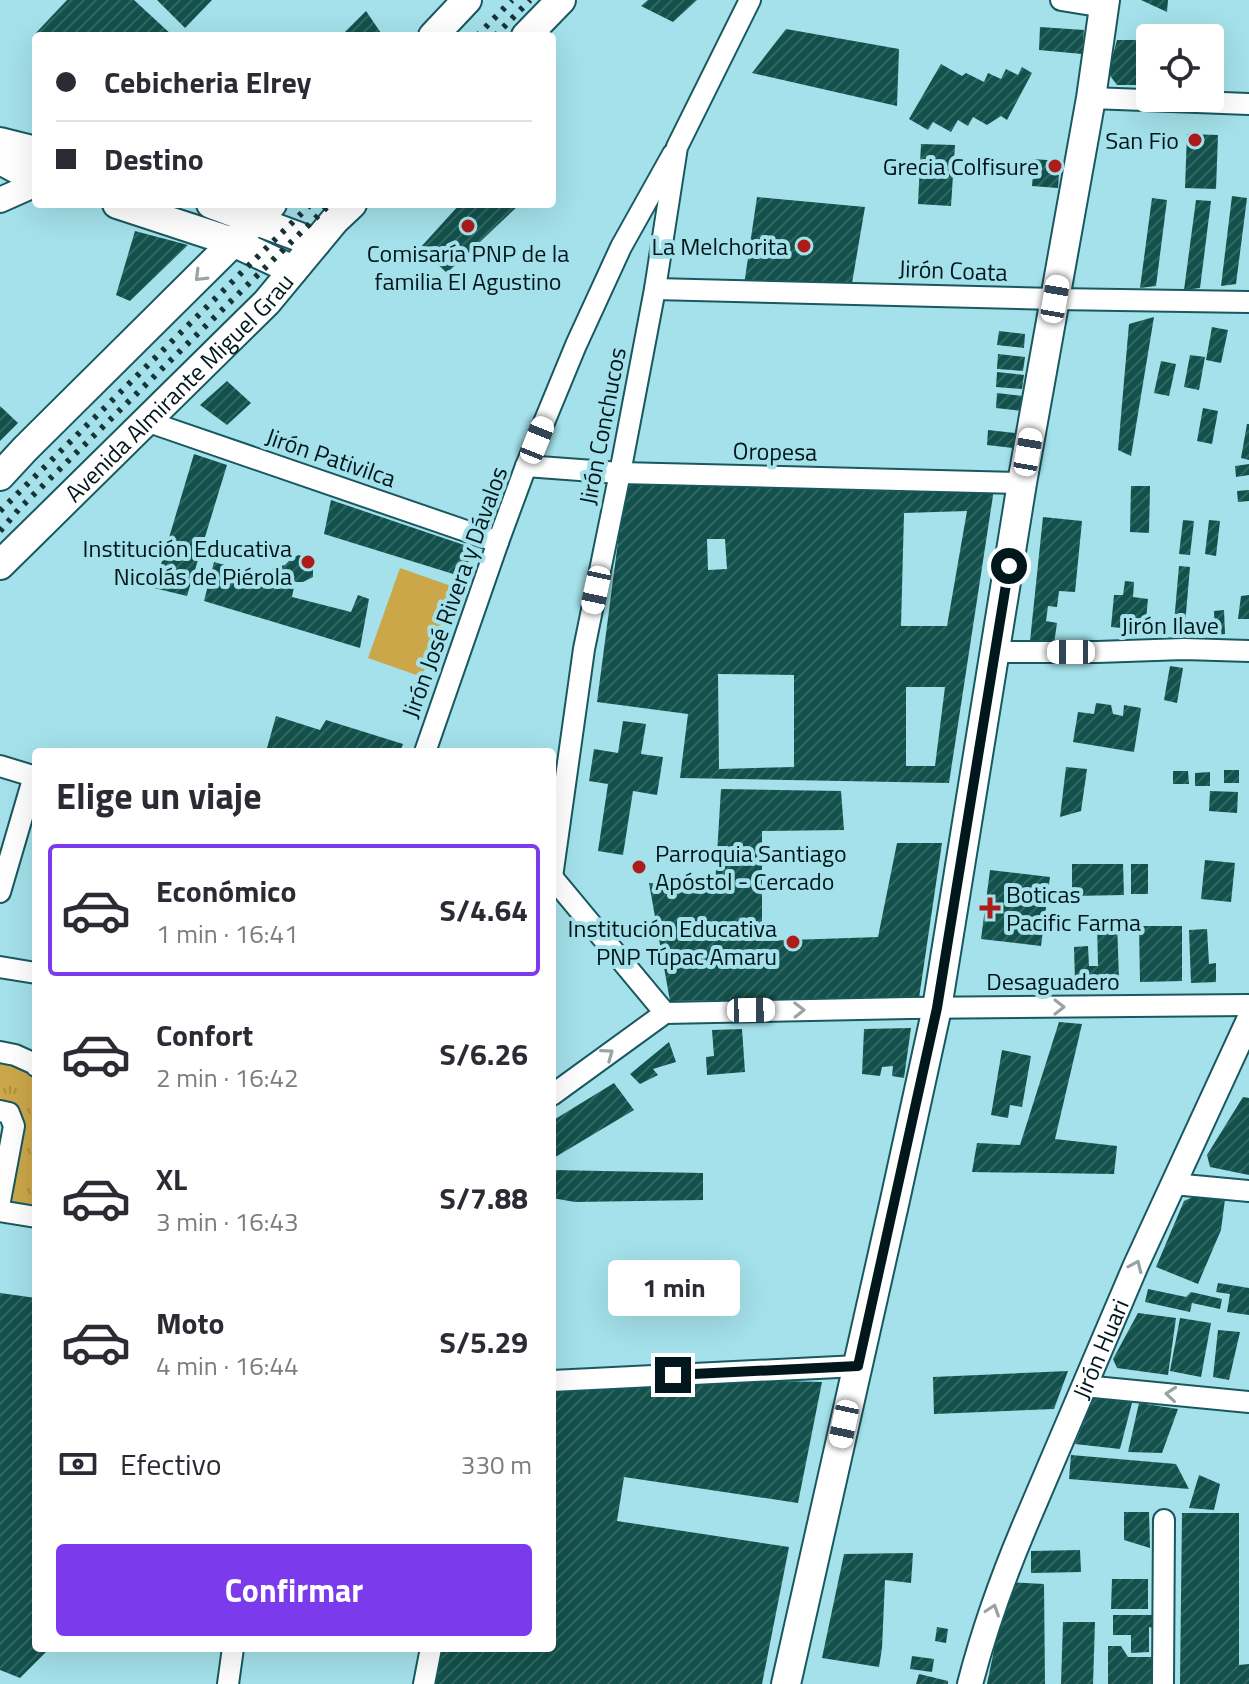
<!DOCTYPE html>
<html lang="es">
<head>
<meta charset="utf-8">
<style>
  body { margin:0; font-family:"Titillium Web",sans-serif; background:#f2f2f3; color:#2b2b33; height:100vh; display:flex; flex-direction:column; font-size:30px; white-space:nowrap }
  * { box-sizing:border-box; margin:0 }
  p { font-size:26px; color:#7c7c81 }
  .icon { flex:none; width:44px; height:44px; fill:none; stroke:currentColor; stroke-width:2; stroke-linecap:round; stroke-linejoin:round }
  .map { position:relative; flex:1; overflow:hidden }
  .side { position:absolute; left:32px; top:748px; width:524px; height:904px; display:flex; flex-direction:column; background:#fff; border-radius:8px; box-shadow:0 8px 32px #0002 }
  .side>* { flex:none }
  .hud { position:absolute; left:32px; top:32px; width:524px; height:176px; border-radius:8px; box-shadow:0 8px 32px #0002; display:grid; align-content:center; height:176px; padding:0 24px; background:#fff }
  .buttons { position:absolute; left:1136px; top:24px; display:grid; gap:16px }
  .buttons a { display:grid; place-items:center; width:88px; height:88px; border-radius:8px; background:#fff; box-shadow:0 8px 32px #0002; font-size:40px }
  .end { position:absolute; width:36px; height:36px; margin:-18px; border:10px solid #01171b; background:#fff; box-shadow:0 0 0 4px #fff }
  .from { border-radius:50% }
  .bubble { position:absolute; height:56px; border-radius:8px; background:#fff; box-shadow:0 8px 32px #0002; font-size:26px; font-weight:700; line-height:56px; text-align:center }
  .car { position:absolute; width:24px; height:48px; margin:-24px -12px; border-radius:10px; box-shadow:0 0 6px 2px #0007; background:linear-gradient(#fff 24%,#345 0 40%,#fff 0 76%,#345 0 86%,#fff 0) }
  .hud b { display:flex; align-items:center; gap:28px; height:76px; font-size:30px }
  .hud b+b { border-top:2px solid #e1e1e2 }
  .hud i { width:20px; height:20px; background:#2b2b33 }
  ul { padding:0; list-style:none }
  li { display:flex; align-items:center; gap:24px; height:132px; margin:0 16px 12px; padding:0 8px; border:4px solid transparent; border-radius:8px }
  li div { flex:1 }
  li b { display:block; font-size:30px }
  li em { font-style:normal; font-weight:700 }
  li.active { border-color:#7c3aed }
  li>.icon { width:72px; height:72px; stroke-width:1.5 }
  h2 { padding:0 24px; font-size:36px; line-height:96px }
  .pay { display:flex; align-items:center; gap:20px; height:88px; padding:0 24px; font-size:30px }
  .pay p { margin-inline-start:auto }
  .primary-button { display:flex; gap:16px; margin-top:auto; padding:16px 24px }
  .primary-button a { flex:1; height:92px; border-radius:8px; background:#7c3aed; color:#fff; font-size:32px; font-weight:700; line-height:92px; text-align:center }
  .map>svg:first-child { display:block }
</style>
</head>
<body>
<div class="map">
<svg width="1249" height="1684" viewBox="0 0 1249 1684">
  <defs>
    <pattern id="park-tufts" width="24" height="20" patternUnits="userSpaceOnUse" patternTransform="scale(2)"><rect width="24" height="20" fill="#cca74a"/><path d="M3 7l-1-3M5 7V3M7 7l1-3M15 17l-1-3M17 17v-4M19 17l1-3" fill="none" stroke="#ad8f40"/></pattern>
    <pattern id="building-hatch" width="6" height="6" patternUnits="userSpaceOnUse" patternTransform="scale(2)"><rect width="6" height="6" fill="#13514c"/><path d="M-1 1l2-2M0 6l6-6M5 7l2-2" fill="none" stroke="#336662"/></pattern>
  </defs>
  <rect width="100%" height="100%" fill="#a4e1ea"/>
  <!-- grass -->
  <polygon fill="#cca74a" points="400,568 454,587 422,677 368,658"/>
  <!-- park -->
  <polygon fill="url(#park-tufts)" points="0,1059 25,1063 36,1079 36,1210 12,1207 22,1120 13,1106 0,1104"/>
  <!-- building -->
  <g fill="url(#building-hatch)" fill-rule="evenodd">
    <polygon points="67,0 134,0 173,36 33,36"/>
    <polygon points="157,0 212,0 185,28"/>
    <polygon points="648,0 697,0 673,22 641,6"/>
    <polygon points="1141,0 1168,0 1167,12"/>
    <polygon points="366,11 383,36 341,36"/>
    <polygon points="1040,27 1084,30 1082,54 1039,50"/>
    <polygon points="786,29 899,49 897,106 752,73"/>
    <polygon points="1117,40 1150,40 1150,85 1117,85 1108,73"/>
    <polygon points="941,64 962,76 966,73 984,82 988,73 1001,79 1006,69 1018,75 1022,67 1032,73 1007,120 1001,116 987,125 973,117 968,126 958,120 951,132 933,122 928,130 909,119"/>
    <polygon points="1187,134 1218,135 1216,189 1185,188"/>
    <polygon points="921,144 955,145 951,206 918,204"/>
    <polygon points="1034,159 1060,161 1058,188 1032,186"/>
    <polygon points="1232,196 1247,198 1236,284 1221,286"/>
    <polygon points="757,197 865,207 851,289 744,285"/>
    <polygon points="1152,198 1167,200 1156,286 1140,288"/>
    <polygon points="1196,200 1211,201 1200,288 1184,290"/>
    <polygon points="460,204 520,204 447,273 420,248"/>
    <polygon points="135,231 188,245 130,301 116,295"/>
    <polygon points="1154,317 1131,456 1118,450 1129,324"/>
    <polygon points="1212,327 1228,330 1221,363 1206,360"/>
    <polygon points="999,331 1025,334 1024,348 997,345"/>
    <polygon points="998,354 1025,357 1023,371 997,369"/>
    <polygon points="1190,355 1205,357 1199,390 1184,387"/>
    <polygon points="1161,361 1176,364 1169,396 1154,393"/>
    <polygon points="997,372 1024,375 1022,389 996,387"/>
    <polygon points="227,381 251,403 227,425 200,405"/>
    <polygon points="997,393 1023,396 1022,411 996,408"/>
    <polygon points="0,406 18,423 0,441"/>
    <polygon points="1203,408 1218,411 1212,444 1197,441"/>
    <polygon points="1247,424 1249,424 1249,460 1241,458"/>
    <polygon points="988,430 1015,433 1013,448 987,445"/>
    <polygon points="194,454 227,465 187,596 154,588"/>
    <polygon points="1249,464 1249,475 1236,477 1235,466"/>
    <path d="M626 481 994 489 949 783 680 778 688 714 597 702ZM967 511 947 626H901L904 513ZM707 539H725L727 569 708 570ZM718 674 794 675V767L719 769ZM906 687H945L935 766H906Z"/>
    <polygon points="1131,486 1150,486 1149,533 1130,532"/>
    <polygon points="1249,490 1249,501 1238,502 1237,491"/>
    <polygon points="331,500 473,548 463,577 324,534"/>
    <polygon points="1043,517 1082,521 1075,592 1059,591 1057,607 1048,606 1046,621 1057,623 1054,644 1030,641"/>
    <polygon points="1183,520 1194,521 1190,555 1179,554"/>
    <polygon points="1209,520 1220,521 1216,556 1205,554"/>
    <polygon points="299,555 313,562 313,577 303,582 295,582 292,597 351,612 358,595 369,599 360,648 204,601 214,562 268,577 273,568 285,565 293,557"/>
    <polygon points="1179,566 1190,567 1184,636 1173,634"/>
    <polygon points="1125,581 1134,582 1133,597 1148,599 1145,630 1111,627 1114,595 1123,595"/>
    <polygon points="1249,595 1249,619 1238,619 1241,596"/>
    <polygon points="1224,610 1225,634 1215,635 1214,611"/>
    <polygon points="1170,666 1183,668 1177,703 1164,700"/>
    <polygon points="1096,703 1111,705 1113,714 1123,716 1124,705 1141,708 1134,752 1073,742 1078,712 1094,714"/>
    <polygon points="276,716 320,730 326,720 403,744 400,752 279,752 267,748"/>
    <polygon points="623,721 646,724 641,754 663,757 657,795 633,791 623,855 598,851 608,784 589,781 594,749 618,753"/>
    <polygon points="1066,767 1087,769 1081,811 1060,817"/>
    <rect x="1224" y="770" width="15" height="13"/>
    <polygon points="1173,771 1188,771 1189,784 1173,784"/>
    <polygon points="1210,772 1210,786 1195,786 1195,773"/>
    <polygon points="721,789 841,791 844,830 762,831 762,941 878,937 897,843 942,843 919,998 670,1001 649,883 715,886"/>
    <polygon points="1210,791 1238,792 1237,813 1209,811"/>
    <polygon points="1205,860 1235,863 1231,902 1201,899"/>
    <polygon points="1072,864 1123,864 1124,895 1072,896"/>
    <rect x="1131" y="864" width="17" height="30"/>
    <polygon points="990,870 1050,877 1041,946 981,939"/>
    <polygon points="1117,921 1119,979 1075,981 1074,947 1088,946 1089,966 1098,966 1097,922"/>
    <polygon points="1139,926 1182,926 1182,981 1140,982"/>
    <polygon points="1207,929 1209,964 1216,963 1216,982 1191,983 1189,930"/>
    <polygon points="1059,1022 1082,1024 1055,1139 1117,1146 1114,1174 972,1172 977,1143 1020,1145"/>
    <polygon points="911,1028 904,1078 892,1076 893,1066 882,1067 880,1076 862,1074 864,1029"/>
    <polygon points="742,1029 745,1072 707,1075 706,1057 714,1056 712,1030"/>
    <polygon points="669,1042 676,1062 653,1069 658,1075 640,1084 630,1074"/>
    <polygon points="1002,1050 1031,1056 1022,1107 1010,1105 1008,1118 991,1115"/>
    <polygon points="614,1083 634,1110 552,1159 552,1121"/>
    <polygon points="1243,1097 1249,1098 1249,1175 1210,1167 1207,1155"/>
    <polygon points="552,1170 703,1173 703,1200 575,1202 552,1198"/>
    <polygon points="1197,1195 1225,1199 1221,1230 1198,1284 1156,1267 1184,1201"/>
    <polygon points="1218,1283 1249,1288 1249,1315 1227,1312 1230,1294 1216,1292"/>
    <polygon points="1148,1289 1186,1297 1191,1292 1222,1299 1220,1309 1192,1303 1190,1312 1145,1302"/>
    <polygon points="0,1293 36,1298 36,1648 50,1648 20,1678 0,1670"/>
    <polygon points="1138,1313 1176,1318 1168,1375 1117,1368 1113,1359"/>
    <polygon points="1180,1318 1211,1323 1201,1377 1170,1371"/>
    <polygon points="1218,1330 1240,1332 1229,1380 1213,1377"/>
    <polygon points="1068,1371 1054,1409 934,1414 933,1377"/>
    <polygon points="742,1380 822,1382 798,1503 624,1477 617,1521 789,1547 762,1684 430,1684 436,1648 552,1648 552,1390"/>
    <polygon points="1094,1396 1133,1399 1120,1449 1075,1444"/>
    <polygon points="1139,1403 1178,1409 1162,1453 1128,1452"/>
    <polygon points="1071,1455 1176,1464 1189,1489 1069,1479"/>
    <polygon points="1199,1475 1220,1484 1214,1510 1189,1508"/>
    <polygon points="1124,1512 1149,1512 1150,1548 1124,1540"/>
    <polygon points="1182,1513 1239,1513 1239,1665 1249,1664 1249,1684 1180,1684"/>
    <polygon points="1080,1550 1081,1572 1031,1573 1031,1551"/>
    <polygon points="913,1553 911,1583 885,1580 882,1648 879,1667 822,1658 844,1554"/>
    <polygon points="1112,1579 1148,1579 1148,1609 1111,1609"/>
    <polygon points="1008,1582 1044,1584 1045,1684 987,1684"/>
    <polygon points="1113,1615 1154,1615 1154,1628 1149,1627 1149,1652 1131,1653 1131,1635 1113,1635"/>
    <polygon points="1063,1622 1095,1622 1093,1684 1061,1684"/>
    <polygon points="937,1627 948,1629 946,1643 935,1641"/>
    <polygon points="1108,1646 1121,1646 1128,1657 1152,1657 1153,1684 1108,1684"/>
    <polygon points="912,1656 934,1659 932,1672 910,1669"/>
    <polygon points="919,1674 948,1681 948,1684 916,1684"/>
  </g>
  <g fill="none" stroke-linecap="round" stroke-linejoin="round">
    <!-- minor casing -->
    <g stroke="#195860" stroke-width="24">
      <g id="minor">
        <polyline points="1061,0 1104,7"/>
        <polyline points="1091,98 1249,104"/>
        <polyline points="655,289 1055,299 1249,302"/>
        <polyline points="146,421 498,542"/>
        <polyline points="526,466 620,473 1022,483"/>
        <polyline points="995,652 1097,652 1184,649 1249,651"/>
        <polyline points="425,752 498,542 526,466 576,345 621,247 673,154"/>
        <polyline points="0,766 36,777"/>
        <polyline points="552,877 584,649 620,473 655,289 677,147 750,0"/>
        <polyline points="552,877 665,1013"/>
        <polyline points="0,892 34,776"/>
        <polyline points="0,967 36,973"/>
        <polyline points="665,1013 909,1008 1249,1005"/>
        <polyline points="0,1052 15,1055 35,1064 36,1066"/>
        <polyline points="552,1095 665,1013"/>
        <polyline points="0,1111 9,1113 14,1126 0,1201"/>
        <polyline points="1173,1184 1249,1191"/>
        <polyline points="0,1211 36,1217"/>
        <polyline points="552,1381 858,1366"/>
        <polyline points="1084,1386 1249,1402"/>
        <polyline points="228,1684 233,1648"/>
        <polyline points="424,1684 431,1648"/>
        <polyline points="1163,1684 1164,1520"/>
      </g>
    </g>
    <!-- tertiary casing -->
    <g stroke="#195860" stroke-width="28">
      <g id="tertiary">
        <polyline points="0,200 36,184"/>
        <path id="s1" d="M970 1684C984 1630 1003 1577 1025 1525L1136 1265 1249 1020"/>
      </g>
    </g>
    <!-- secondary casing -->
    <g stroke="#195860" stroke-width="32">
      <g id="secondary">
        <polyline points="433,36 467,0"/>
        <polyline points="526,36 561,0"/>
        <polyline points="0,142 36,151"/>
        <polyline points="0,160 36,179"/>
        <polyline points="117,204 233,242 293,270"/>
        <polyline points="211,204 316,243"/>
        <polyline points="0,476 25,449 272,204"/>
        <path id="s2" d="M0 565 267 302 335 220 352 204"/>
        <polyline points="786,1684 895,1200 937,1008 1022,483 1091,98 1105,0"/>
      </g>
    </g>
    <!-- minor -->
    <use href="#minor" stroke="#fff" stroke-width="20"/>
    <!-- tertiary -->
    <use href="#tertiary" stroke="#fff" stroke-width="24"/>
    <!-- secondary -->
    <use href="#secondary" stroke="#fff" stroke-width="28"/>
    <!-- rail -->
    <g stroke="#183338" stroke-width="6" stroke-dasharray="4 8" stroke-linecap="butt">
      <polyline points="477,36 512,0"/>
      <polyline points="495,36 530,0"/>
      <polyline points="0,511 311,204"/>
      <polyline points="0,531 20,508 330,204"/>
    </g>
  </g>
  <!-- one-way arrows -->
  <defs><path id="oneway-chevron" d="M-2-3.5L2.5 0L-2 3.5" fill="none" stroke-width="1.6" stroke-linecap="round" stroke-linejoin="round" transform="scale(2)"/></defs>
  <g stroke="#99a2a4">
    <use href="#oneway-chevron" transform="translate(200 276) rotate(135)"/>
    <use href="#oneway-chevron" transform="translate(1059 1007)"/>
    <use href="#oneway-chevron" transform="translate(799 1010) rotate(-1)"/>
    <use href="#oneway-chevron" transform="translate(608 1054) rotate(-36)"/>
    <use href="#oneway-chevron" transform="translate(1136 1266) rotate(-66)"/>
    <use href="#oneway-chevron" transform="translate(1171 1394) rotate(-175)"/>
    <use href="#oneway-chevron" transform="translate(993 1610) rotate(-71)"/>
  </g>
  <g fill="none" stroke-linecap="round" stroke-linejoin="round">
    <!-- route -->
    <polyline stroke="#01171b" stroke-width="10" points="673,1375 858,1366 937,1008 1009,566"/>
  </g>
  <!-- markers -->
  <g fill="#ad1b1b" stroke="#a4e1ea" stroke-width="3">
    <circle cx="1195" cy="140" r="8"/>
    <circle cx="1055" cy="166" r="8"/>
    <circle cx="468" cy="226" r="8"/>
    <circle cx="804" cy="246" r="8"/>
    <circle cx="308" cy="562" r="8"/>
    <circle cx="639" cy="867" r="8"/>
    <path d="M986 896h8v8h8v8h-8v8h-8v-8h-8v-8h8z"/>
    <circle cx="793" cy="942" r="8"/>
  </g>
  <g text-anchor="middle" dominant-baseline="central" stroke-width="8" stroke-linejoin="round" paint-order="stroke">
    <!-- poi labels -->
    <g font-size="24" fill="#01171b" stroke="#a4e1ea" text-anchor="end">
      <text x="1179" y="140">San Fio</text>
      <text x="1039" y="166">Grecia Colfisure</text>
      <text x="788" y="246">La Melchorita</text>
      <text x="468" y="253" text-anchor="middle">Comisaría PNP de la<tspan x="468" dy="28">familia El Agustino</tspan></text>
      <text x="292" y="548">Institución Educativa<tspan x="292" dy="28">Nicolás de Piérola</tspan></text>
      <text x="655" y="853" text-anchor="start">Parroquia Santiago<tspan x="655" dy="28">Apóstol - Cercado</tspan></text>
      <text x="1006" y="894" text-anchor="start">Boticas<tspan x="1006" dy="28">Pacific Farma</tspan></text>
      <text x="777" y="928">Institución Educativa<tspan x="777" dy="28">PNP Túpac Amaru</tspan></text>
    </g>
    <!-- street labels -->
    <g font-size="24" fill="#01171b" stroke="#a4e1ea">
      <text transform="translate(953 270) rotate(2)">Jirón Coata</text>
      <text stroke="none"><textPath href="#s2" startOffset="252">Avenida Almirante Miguel Grau</textPath></text>
      <text transform="translate(602 426) rotate(-79)">Jirón Conchucos</text>
      <text transform="translate(775 451) rotate(1)">Oropesa</text>
      <text transform="translate(331 457) rotate(19)">Jirón Pativilca</text>
      <text transform="translate(454 592) rotate(-70)">Jirón José Rivera y Dávalos</text>
      <text x="1170" y="625">Jirón Ilave</text>
      <text x="1053" y="981">Desaguadero</text>
      <text stroke="none"><textPath href="#s1" startOffset="360">Jirón Huari</textPath></text>
    </g>
  </g>
</svg>
<div class="buttons">
<a><svg class="icon" aria-label="locate" viewBox="0 0 24 24"><circle cx="12" cy="12" r="6"/><path d="M12 2v4M12 18v4M2 12h4M18 12h4"/></svg></a>
</div>
<i class="end from" style="left:1009px;top:566px"></i>
<i class="end" style="left:673px;top:1375px"></i>
<div class="bubble" style="left:608px;top:1260px;width:132px">1 min</div>
<i class="car" style="left:1055px;top:299px;rotate:10deg"></i>
<i class="car" style="left:537px;top:440px;rotate:22deg"></i>
<i class="car" style="left:1028px;top:452px;rotate:10deg"></i>
<i class="car" style="left:596px;top:590px;rotate:192deg"></i>
<i class="car" style="left:1071px;top:652px;rotate:270deg"></i>
<i class="car" style="left:751px;top:1010px;rotate:89deg"></i>
<i class="car" style="left:844px;top:1424px;rotate:192deg"></i>
<div class="hud">
<b><i class="from"></i>Cebicheria Elrey</b>
<b><i></i>Destino</b>
</div>
<section class="side">
<h2>Elige un viaje</h2>
<ul>
<li class="active"><svg class="icon" aria-label="car" viewBox="0 0 24 24"><path d="M5 17H2v-5l4-1 3-4h7l3 4 3 1v5h-3M9 17h6M6 11h13"/><circle cx="7" cy="17" r="2"/><circle cx="17" cy="17" r="2"/></svg><div><b>Económico</b><p>1 min · 16:41</p></div><em>S/4.64</em></li>
<li><svg class="icon" aria-label="car" viewBox="0 0 24 24"><path d="M5 17H2v-5l4-1 3-4h7l3 4 3 1v5h-3M9 17h6M6 11h13"/><circle cx="7" cy="17" r="2"/><circle cx="17" cy="17" r="2"/></svg><div><b>Confort</b><p>2 min · 16:42</p></div><em>S/6.26</em></li>
<li><svg class="icon" aria-label="car" viewBox="0 0 24 24"><path d="M5 17H2v-5l4-1 3-4h7l3 4 3 1v5h-3M9 17h6M6 11h13"/><circle cx="7" cy="17" r="2"/><circle cx="17" cy="17" r="2"/></svg><div><b>XL</b><p>3 min · 16:43</p></div><em>S/7.88</em></li>
<li><svg class="icon" aria-label="car" viewBox="0 0 24 24"><path d="M5 17H2v-5l4-1 3-4h7l3 4 3 1v5h-3M9 17h6M6 11h13"/><circle cx="7" cy="17" r="2"/><circle cx="17" cy="17" r="2"/></svg><div><b>Moto</b><p>4 min · 16:44</p></div><em>S/5.29</em></li>
</ul>
<div class="pay"><svg class="icon" aria-label="cash" viewBox="0 0 24 24"><path d="M3 7h18v10H3z"/><circle cx="12" cy="12" r="2"/></svg>Efectivo<p>330 m</p></div>
<div class="primary-button"><a>Confirmar</a></div>
</section>
</div>
</body>
</html>
